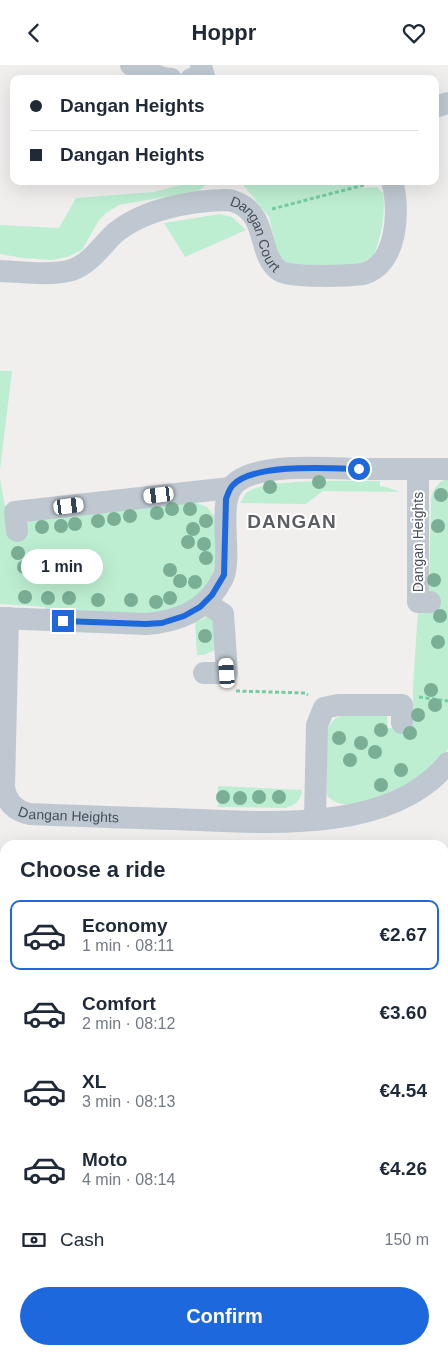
<!DOCTYPE html>
<html lang="en">
<head>
<meta charset="utf-8">
<style>
  body { margin:0; font-family:Arial,sans-serif; background:#f6f6f7; color:#1f2937; height:100vh; display:flex; flex-direction:column; font-size:19px; white-space:nowrap }
  * { box-sizing:border-box; margin:0 }
  p { font-size:16px; color:#747a83 }
  .icon { flex:none; width:28px; height:28px; fill:none; stroke:currentColor; stroke-width:2; stroke-linecap:round; stroke-linejoin:round }
  .map { position:relative; flex:1; overflow:hidden }
  .drawer { position:absolute; left:0px; top:775px; width:449px; height:515px; display:flex; flex-direction:column; background:#fff; border-radius:15px 15px 0 0; box-shadow:0 5px 20px #0002 }
  .drawer>* { flex:none }
  .banner { position:absolute; left:10px; top:10px; width:429px; height:110px; border-radius:10px; box-shadow:0 5px 20px #0002; display:grid; align-content:center; height:110px; padding:0 20px; background:#fff }
  .end { position:absolute; width:22px; height:22px; margin:-11px; border:6px solid #1d68dc; background:#fff; box-shadow:0 0 0 2px #fff }
  .from { border-radius:50% }
  .bubble { position:absolute; height:35px; border-radius:18px; background:#fff; box-shadow:0 5px 20px #0002; font-size:16px; font-weight:700; line-height:35px; text-align:center }
  .car { position:absolute; width:15px; height:30px; margin:-15px -8px; border-radius:6px; box-shadow:0 0 4px 1px #0007; background:linear-gradient(#fff 24%,#345 0 40%,#fff 0 76%,#345 0 86%,#fff 0) }
  .banner b { display:flex; align-items:center; gap:18px; height:48px; font-size:19px }
  .banner b+b { border-top:1px solid #e0e1e3 }
  .banner i { width:12px; height:12px; background:#1f2937 }
  ul { padding:0; list-style:none }
  li { display:flex; align-items:center; gap:15px; height:70px; margin:0 10px 8px; padding:0 10px; border:2px solid transparent; border-radius:10px }
  li div { flex:1 }
  li b { display:block; font-size:19px }
  li em { font-style:normal; font-weight:700 }
  li.active { border-color:#1d68dc }
  li>.icon { width:45px; height:45px; stroke-width:1.5 }
  h2 { padding:0 20px; font-size:22px; line-height:60px }
  .pay { display:flex; align-items:center; gap:12px; height:55px; padding:0 20px; font-size:19px }
  .pay p { margin-inline-start:auto }
  .cta { display:flex; gap:10px; margin-top:auto; padding:10px 20px }
  .cta a { flex:1; height:58px; border-radius:30px; background:#1d68dc; color:#fff; font-size:20px; font-weight:700; line-height:58px; text-align:center }
  header { display:flex; justify-content:space-between; align-items:center; height:65px; padding:0 20px; background:#fff; font-size:22px; font-weight:700 }
  .map>svg:first-child { display:block }
</style>
</head>
<body>
<header><svg class="icon" aria-label="back" viewBox="0 0 24 24"><path d="M15 5l-7 7 7 7"/></svg>Hoppr<svg class="icon" aria-label="heart" viewBox="0 0 24 24"><path d="M12 20l-8-8c-3-5 5-10 8-4 3-6 11-1 8 4z"/></svg></header>
<div class="map">
<svg width="448" height="1290" viewBox="0 0 448 1290">
  <rect width="100%" height="100%" fill="#f1eeee"/>
  <!-- education -->
  <polygon fill="#e2dfe0" points="444,1097 448,1098 448,1290 277,1290 277,1285 444,1285"/>
  <!-- green -->
  <g fill="#bdeed2">
    <polygon points="196,116 210,116 199,126 119,140 106,148 99,155 82,185 67,192 52,195 23,193 0,189 0,160 59,163 76,133 154,127"/>
    <path d="M240 116H359L361 123 377 122 383 128C386 149 381 171 374 190L358 201 288 200 274 184 273 170 269 152Z"/>
    <polygon points="220,149 232,152 246,165 185,192 164,158"/>
    <polygon points="0,306 12,306 0,405"/>
    <path d="M448 413V684C441 693 435 701 427 708 420 713 411 716 403 721 383 730 344 752 327 730V665C330 660 332 655 338 652 349 646 374 650 387 650L388 663H413V622L418 544 429 529 431 433C433 424 439 416 448 413Z"/>
    <polygon points="0,414 10,469 22,457 194,437 207,442 215,452 218,487 211,514 199,531 168,549 45,547 45,542 0,539"/>
    <path d="M380 416V421L386 422 400 427 323 426 306 439 240 438C243 434 244 429 249 426 270 413 352 416 380 416Z"/>
    <polygon points="207,552 215,555 215,585 204,590 197,590 195,557"/>
    <path d="M218 721 302 725C301 736 294 741 285 743L218 742Z"/>
    <polygon points="448,943 448,1035 444,1035 444,944"/>
    <polygon points="444,1265 448,1266 448,1290 294,1290 295,1285 444,1285"/>
  </g>
  <g fill="none" stroke-linecap="round" stroke-linejoin="round">
    <!-- path -->
    <g stroke="#76cba5" stroke-width="3" stroke-dasharray="4 2.5" stroke-linecap="butt">
      <polyline points="272,144 364,120 364,116"/>
      <polyline points="236,626 305,628 308,630"/>
      <polyline points="419,632 448,636"/>
    </g>
    <!-- minor -->
    <g stroke="#bfc8d0" stroke-width="22">
      <polyline points="131,0 163,13 171,14"/>
      <polyline points="191,14 204,12 201,0"/>
      <polyline points="435,42 448,38"/>
      <path id="s1" d="M0 206C22 207 52 211 72 205 91 198 101 181 115 168 144 144 190 136 226 135 231 135 236 137 240 139 268 153 258 192 280 206 291 213 348 211 363 209 398 200 400 144 392 116"/>
      <polyline points="418,404 418,537 430,537"/>
      <polyline points="17,466 15,447 230,423"/>
      <path d="M0 553 146 559C174 557 201 548 217 523 219 519 223 514 224 510 232 485 215 431 238 416 264 398 326 403 357 404 387 404 418 404 448 404"/>
      <path id="s2" d="M8 553 4 722C6 737 15 746 30 749 78 751 126 753 174 754 259 757 389 771 448 698"/>
      <polyline points="204,608 227,608 223,549 205,538"/>
      <polyline points="315,754 317,660 324,643 338,640 402,640 402,658"/>
      <polyline points="444,927 448,926"/>
      <polyline points="0,974 5,975"/>
      <polyline points="444,1056 448,1056"/>
    </g>
  </g>
  <!-- trees -->
  <g fill="#7aaf96">
    <circle cx="319" cy="417" r="7"/>
    <circle cx="270" cy="422" r="7"/>
    <circle cx="441" cy="430" r="7"/>
    <circle cx="172" cy="444" r="7"/>
    <circle cx="190" cy="444" r="7"/>
    <circle cx="157" cy="448" r="7"/>
    <circle cx="130" cy="451" r="7"/>
    <circle cx="114" cy="454" r="7"/>
    <circle cx="98" cy="456" r="7"/>
    <circle cx="206" cy="456" r="7"/>
    <circle cx="75" cy="459" r="7"/>
    <circle cx="61" cy="461" r="7"/>
    <circle cx="438" cy="461" r="7"/>
    <circle cx="42" cy="462" r="7"/>
    <circle cx="193" cy="464" r="7"/>
    <circle cx="188" cy="477" r="7"/>
    <circle cx="204" cy="479" r="7"/>
    <circle cx="18" cy="488" r="7"/>
    <circle cx="206" cy="493" r="7"/>
    <circle cx="24" cy="502" r="7"/>
    <circle cx="170" cy="505" r="7"/>
    <circle cx="434" cy="515" r="7"/>
    <circle cx="180" cy="516" r="7"/>
    <circle cx="195" cy="517" r="7"/>
    <circle cx="25" cy="532" r="7"/>
    <circle cx="48" cy="533" r="7"/>
    <circle cx="69" cy="533" r="7"/>
    <circle cx="170" cy="533" r="7"/>
    <circle cx="98" cy="535" r="7"/>
    <circle cx="131" cy="535" r="7"/>
    <circle cx="156" cy="537" r="7"/>
    <circle cx="440" cy="551" r="7"/>
    <circle cx="205" cy="571" r="7"/>
    <circle cx="438" cy="577" r="7"/>
    <circle cx="431" cy="625" r="7"/>
    <circle cx="435" cy="640" r="7"/>
    <circle cx="418" cy="650" r="7"/>
    <circle cx="381" cy="665" r="7"/>
    <circle cx="410" cy="668" r="7"/>
    <circle cx="339" cy="673" r="7"/>
    <circle cx="361" cy="678" r="7"/>
    <circle cx="375" cy="687" r="7"/>
    <circle cx="350" cy="695" r="7"/>
    <circle cx="401" cy="705" r="7"/>
    <circle cx="381" cy="720" r="7"/>
    <circle cx="223" cy="732" r="7"/>
    <circle cx="259" cy="732" r="7"/>
    <circle cx="279" cy="732" r="7"/>
    <circle cx="240" cy="733" r="7"/>
  </g>
  <g fill="none" stroke-linecap="round" stroke-linejoin="round">
    <!-- route -->
    <path stroke="#1d68dc" stroke-width="6" d="M63 556 146 559 162 558 184 551 200 542 212 530 224 510 226 434C228 429 229 424 233 420 254 398 329 403 359 404"/>
  </g>
  <g text-anchor="middle" dominant-baseline="central" stroke-width="4" stroke-linejoin="round" paint-order="stroke">
    <!-- street labels -->
    <g font-size="14" fill="#47505b" stroke="#fff">
      <text stroke="none"><textPath href="#s1" startOffset="296">Dangan Court</textPath></text>
      <text transform="translate(418 477) rotate(-90)">Dangan Heights</text>
      <text stroke="none"><textPath href="#s2" startOffset="248">Dangan Heights</textPath></text>
    </g>
    <!-- district labels -->
    <g font-size="19" font-weight="bold" letter-spacing="1" fill="#5b5e63" stroke="#fff">
      <text x="292" y="456">DANGAN</text>
    </g>
  </g>
</svg>
<i class="end from" style="left:359px;top:404px"></i>
<i class="end" style="left:63px;top:556px"></i>
<div class="bubble" style="left:21px;top:484px;width:82px">1 min</div>
<i class="car" style="left:159px;top:430px;rotate:263deg"></i>
<i class="car" style="left:69px;top:441px;rotate:83deg"></i>
<i class="car" style="left:227px;top:608px;rotate:356deg"></i>
<div class="banner">
<b><i class="from"></i>Dangan Heights</b>
<b><i></i>Dangan Heights</b>
</div>
<section class="drawer">
<h2>Choose a ride</h2>
<ul>
<li class="active"><svg class="icon" aria-label="car" viewBox="0 0 24 24"><path d="M5 17H2v-5l4-1 3-4h7l3 4 3 1v5h-3M9 17h6M6 11h13"/><circle cx="7" cy="17" r="2"/><circle cx="17" cy="17" r="2"/></svg><div><b>Economy</b><p>1 min · 08:11</p></div><em>€2.67</em></li>
<li><svg class="icon" aria-label="car" viewBox="0 0 24 24"><path d="M5 17H2v-5l4-1 3-4h7l3 4 3 1v5h-3M9 17h6M6 11h13"/><circle cx="7" cy="17" r="2"/><circle cx="17" cy="17" r="2"/></svg><div><b>Comfort</b><p>2 min · 08:12</p></div><em>€3.60</em></li>
<li><svg class="icon" aria-label="car" viewBox="0 0 24 24"><path d="M5 17H2v-5l4-1 3-4h7l3 4 3 1v5h-3M9 17h6M6 11h13"/><circle cx="7" cy="17" r="2"/><circle cx="17" cy="17" r="2"/></svg><div><b>XL</b><p>3 min · 08:13</p></div><em>€4.54</em></li>
<li><svg class="icon" aria-label="car" viewBox="0 0 24 24"><path d="M5 17H2v-5l4-1 3-4h7l3 4 3 1v5h-3M9 17h6M6 11h13"/><circle cx="7" cy="17" r="2"/><circle cx="17" cy="17" r="2"/></svg><div><b>Moto</b><p>4 min · 08:14</p></div><em>€4.26</em></li>
</ul>
<div class="pay"><svg class="icon" aria-label="cash" viewBox="0 0 24 24"><path d="M3 7h18v10H3z"/><circle cx="12" cy="12" r="2"/></svg>Cash<p>150 m</p></div>
<div class="cta"><a>Confirm</a></div>
</section>
</div>
</body>
</html>
